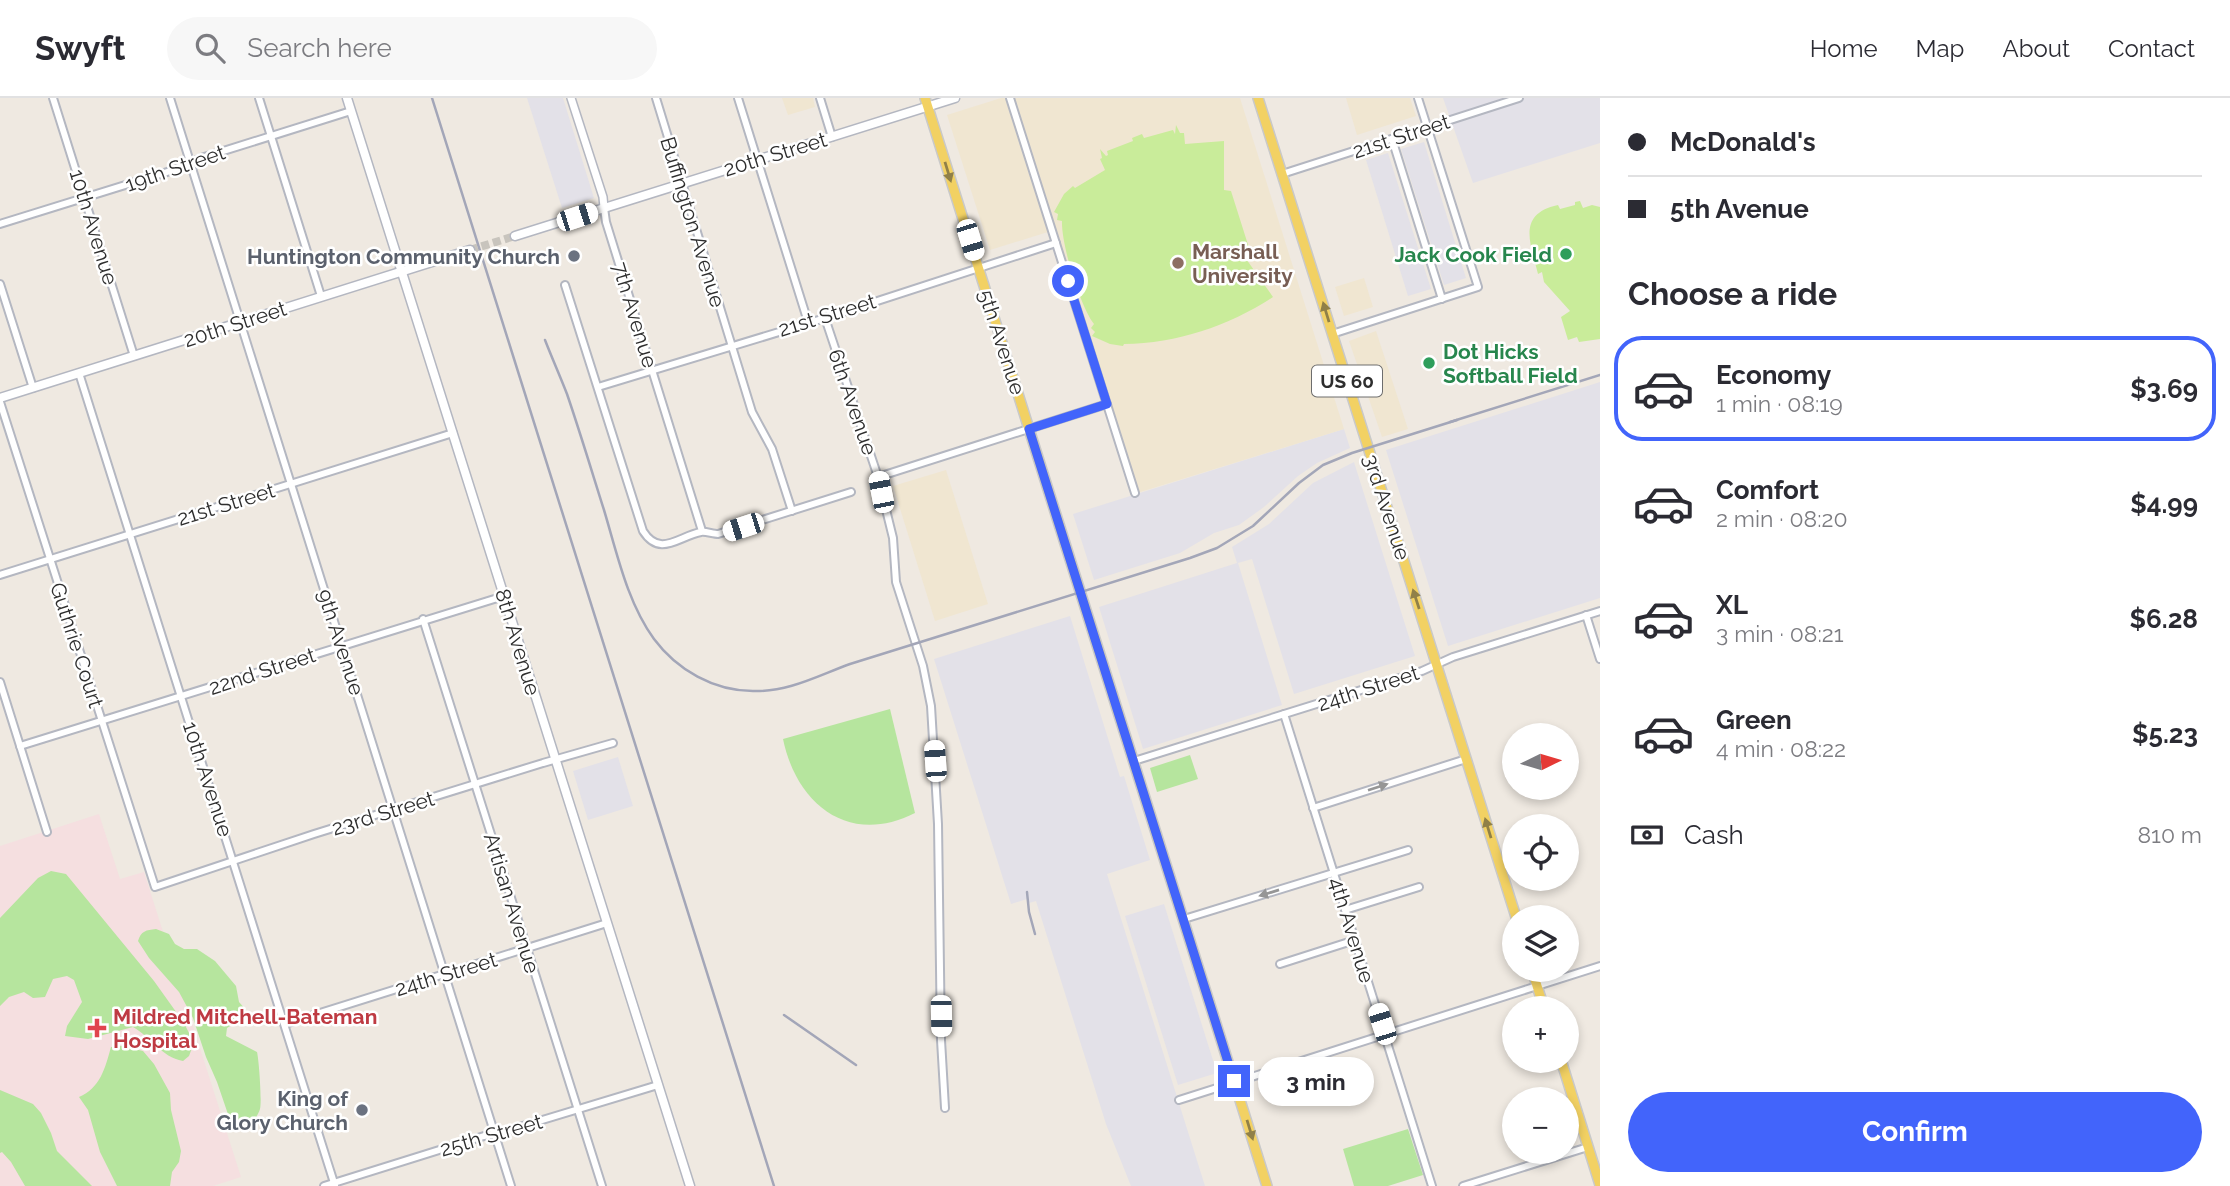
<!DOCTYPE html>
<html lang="en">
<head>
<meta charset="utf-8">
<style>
  body { margin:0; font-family:Raleway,sans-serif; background:#f7f7f7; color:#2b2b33; height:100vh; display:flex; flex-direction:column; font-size:26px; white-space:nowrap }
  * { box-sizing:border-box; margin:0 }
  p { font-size:23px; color:#7c7c81 }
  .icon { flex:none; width:38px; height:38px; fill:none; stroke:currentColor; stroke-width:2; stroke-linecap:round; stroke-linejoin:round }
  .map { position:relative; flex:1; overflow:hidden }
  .drawer { display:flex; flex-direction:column; background:#fff; width:630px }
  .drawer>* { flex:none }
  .banner { display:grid; align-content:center; height:154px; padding:0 28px; background:#fff }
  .needle { width:46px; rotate:85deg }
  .buttons { position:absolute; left:1502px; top:625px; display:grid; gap:14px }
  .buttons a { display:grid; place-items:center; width:77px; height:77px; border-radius:50%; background:#fff; box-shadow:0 4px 10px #0003; font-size:35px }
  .end { position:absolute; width:32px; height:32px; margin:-16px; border:9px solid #4264fb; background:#fff; box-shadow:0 0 0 4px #fff }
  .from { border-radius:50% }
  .bubble { position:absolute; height:49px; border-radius:24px; background:#fff; box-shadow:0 4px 10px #0003; font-size:23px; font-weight:700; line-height:49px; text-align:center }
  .car { position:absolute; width:21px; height:42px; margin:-21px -10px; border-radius:9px; box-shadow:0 0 5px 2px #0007; background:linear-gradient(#fff 24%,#345 0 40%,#fff 0 76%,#345 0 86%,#fff 0) }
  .banner b { display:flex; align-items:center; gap:24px; height:66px; font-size:26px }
  .banner b+b { border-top:2px solid #e1e1e2 }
  .banner i { width:18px; height:18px; background:#2b2b33 }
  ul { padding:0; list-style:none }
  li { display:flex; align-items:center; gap:21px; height:105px; margin:0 14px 10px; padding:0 14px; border:4px solid transparent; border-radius:28px }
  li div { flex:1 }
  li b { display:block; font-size:26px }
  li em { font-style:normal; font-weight:700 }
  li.selected { border-color:#4264fb }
  li>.icon { width:63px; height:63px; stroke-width:1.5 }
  h2 { padding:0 28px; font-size:32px; line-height:84px }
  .pay { display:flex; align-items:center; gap:18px; height:77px; padding:0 28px; font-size:26px }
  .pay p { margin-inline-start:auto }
  .primary-button { display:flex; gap:14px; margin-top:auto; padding:14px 28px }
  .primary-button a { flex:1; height:80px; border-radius:42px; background:#4264fb; color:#fff; font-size:28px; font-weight:700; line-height:80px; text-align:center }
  header { display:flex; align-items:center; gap:42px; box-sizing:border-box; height:98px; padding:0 35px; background:#fff; border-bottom:2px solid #e1e1e2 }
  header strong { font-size:33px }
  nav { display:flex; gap:38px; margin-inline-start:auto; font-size:24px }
  .search { width:490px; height:63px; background:#f7f7f7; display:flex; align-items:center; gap:18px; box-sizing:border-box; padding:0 24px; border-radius:38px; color:#7c7c81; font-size:26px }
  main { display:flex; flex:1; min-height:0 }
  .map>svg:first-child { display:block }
</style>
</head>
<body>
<header>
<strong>Swyft</strong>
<div class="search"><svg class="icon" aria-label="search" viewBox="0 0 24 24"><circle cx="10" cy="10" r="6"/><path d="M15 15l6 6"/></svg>Search here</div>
<nav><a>Home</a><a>Map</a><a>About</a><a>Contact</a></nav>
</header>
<main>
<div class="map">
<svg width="1600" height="1088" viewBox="0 0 1600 1088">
  <rect width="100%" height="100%" fill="#efe9e1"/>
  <!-- industrial -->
  <g fill="#e3e1e8">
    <polygon points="527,0 563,0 594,100 562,110"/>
    <polygon points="1443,0 1600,0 1600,45 1473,85"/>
    <polygon points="1424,44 1466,180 1444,187 1401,51"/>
    <polygon points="1388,55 1431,191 1408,198 1366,62"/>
    <polygon points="1600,284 1600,500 1448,548 1386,352"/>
    <polygon points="1344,331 1350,350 1317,365 1298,378 1264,409 1239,427 1214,435 1180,455 1094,482 1073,416"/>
    <polygon points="1354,364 1415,558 1294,596 1252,461 1238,465 1282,607 1143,651 1099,509 1237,465 1232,449 1269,426 1313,385"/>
    <polygon points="1070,518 1120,679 1124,678 1150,762 1107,776 1205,1088 1131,1088 1106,1026 1036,803 1029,805 1027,801 1011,806 934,561"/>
    <polygon points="618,659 633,708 588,722 573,673"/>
    <polygon points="1164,806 1217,975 1178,987 1125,818"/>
  </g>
  <!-- education -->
  <g fill="#f0e6d1">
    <polygon points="782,0 813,0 815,9 788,17"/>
    <polygon points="1001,0 1006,0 1048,134 990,152 947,17"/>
    <polygon points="1013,0 1240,0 1344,331 1137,395"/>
    <polygon points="1346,0 1410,0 1416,18 1357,37"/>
    <polygon points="1364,180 1373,209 1344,218 1335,189"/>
    <polygon points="1376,233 1408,331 1382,339 1349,243"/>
    <polygon points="946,372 988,506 935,523 893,388"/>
  </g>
  <!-- medical -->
  <polygon fill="#f5dfe0" points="99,716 120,781 144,774 241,1079 213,1088 0,1088 0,748"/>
  <!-- green -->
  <g fill="#b6e59e">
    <path d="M890 611 915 715C850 748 797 708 783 641Z"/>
    <polygon points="1190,657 1198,681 1157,694 1150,670"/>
    <path d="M51 773 66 776 154 883 184 925 191 939 192 950 189 958 183 963C161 959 151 939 133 929L88 941 65 938 67 928 82 904 74 882 67 878 53 881 45 899 33 900 24 894 9 899 0 908V820L38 780Z"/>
    <path d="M156 831 169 836 175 846 184 851H197L215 863 236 888 239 904 246 912V918L227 930 226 938 257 954C259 962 262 1003 260 1011 259 1014 257 1018 255 1021L236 1028 231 1025 217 984 206 959 193 920 179 894 149 860 138 843C141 833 146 832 156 831Z"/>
    <path d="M121 948 143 953 154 966 170 995 171 1012 181 1053 179 1064 172 1074 170 1088H117L100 1054 88 1012 79 999C100 990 105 971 111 949Z"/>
    <polygon points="0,992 33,1006 41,1015 51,1035 57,1053 92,1088 25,1088 11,1064 2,1054 0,1055"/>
    <polygon points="1408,1031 1423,1077 1388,1088 1354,1088 1343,1051"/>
  </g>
  <!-- pitch -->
  <g fill="#c9ec9a">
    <path d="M1176 27 1180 35H1184L1185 46 1224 43V92L1231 93 1250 153 1244 158 1273 199C1228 228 1178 245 1124 246L1123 248 1110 246 1092 238 1095 234 1091 230 1094 226C1080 208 1061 146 1062 123L1057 122 1058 116 1054 114 1064 96 1073 88 1075 90 1105 72 1100 61 1102 60 1100 51 1106 58 1108 57 1107 53 1133 43 1132 40 1142 36 1144 40 1173 32 1175 36Z"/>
    <path d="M1580 103 1583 110 1592 107 1600 109V241L1579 244 1577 239 1568 242 1561 219 1570 213 1544 184 1542 174 1538 176C1530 144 1517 116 1558 107L1560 111 1575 107V104Z"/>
  </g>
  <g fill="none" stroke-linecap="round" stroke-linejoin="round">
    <!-- secondary-tunnel -->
    <polyline stroke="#c8c4bd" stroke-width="8" stroke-dasharray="8 4" stroke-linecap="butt" points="470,152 515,138"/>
    <!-- minor casing -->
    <g stroke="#b4b7c1" stroke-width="10">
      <g id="minor">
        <polyline points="53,0 134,258"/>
        <polyline points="170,0 511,1088"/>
        <polyline points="259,0 321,198"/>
        <polyline points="656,0 752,314 772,351 792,413"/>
        <polyline points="738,0 808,224"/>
        <polyline points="820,0 832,39"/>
        <polyline points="1010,0 1135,395"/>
        <polyline points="1392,41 1442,201"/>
        <polyline points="1282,76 1519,0"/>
        <polyline points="604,110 606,124 702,433"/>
        <polyline points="0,126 180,70 201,60 351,13"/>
        <polyline points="0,186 33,290"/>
        <path d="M565 187 643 433C660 460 679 438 701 434 705 433 713 436 718 436L851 394"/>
        <polyline points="825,220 878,379 893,440 896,484 923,568 931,608 938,726 941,942 945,1010"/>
        <polyline points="1332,236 1478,189 1418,0"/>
        <polyline points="79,275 335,1088"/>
        <polyline points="598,289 825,220 1056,145"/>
        <polyline points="0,304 155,789 314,736 543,665 613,645"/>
        <polyline points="878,379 1107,306"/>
        <polyline points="0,477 453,335"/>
        <polyline points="1586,517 1600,561"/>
        <polyline points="423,521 602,1088"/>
        <polyline points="0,584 47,734"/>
        <polyline points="1284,616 1432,1088"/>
        <polyline points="20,648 504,498"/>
        <polyline points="1134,663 1422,573 1453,559 1600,513"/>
        <polyline points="1313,710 1466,661"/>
        <polyline points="1345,812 1419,789"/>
        <polyline points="1184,821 1408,752"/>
        <polyline points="1280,866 1355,842"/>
        <polyline points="285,926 607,825"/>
        <polyline points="1179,1002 1600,868"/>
        <polyline points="324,1088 484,1038 506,1033 658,987"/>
        <polyline points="1463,1088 1588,1049"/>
      </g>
    </g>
    <!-- tertiary casing -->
    <g stroke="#b4b7c1" stroke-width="10">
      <polyline id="tertiary" points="571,0 603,99 604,110"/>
    </g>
    <!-- secondary casing -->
    <g stroke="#b4b7c1" stroke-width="11">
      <g id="secondary">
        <polyline points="347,0 690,1088"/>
        <polyline points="515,138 955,0"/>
        <polyline points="0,300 470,152"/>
      </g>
    </g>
    <!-- primary casing -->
    <g stroke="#c9c9c9" stroke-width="12">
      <g id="primary">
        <polyline points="925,0 1267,1088"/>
        <polyline points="1258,0 1516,819"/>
        <polyline points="1532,872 1544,910"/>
        <polyline points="1561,962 1600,1087"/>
      </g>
    </g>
    <!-- minor -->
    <use href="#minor" stroke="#fff" stroke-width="6"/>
    <!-- tertiary -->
    <use href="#tertiary" stroke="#fff" stroke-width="7"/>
    <!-- secondary -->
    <use href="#secondary" stroke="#fff" stroke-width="8"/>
    <!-- primary -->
    <use href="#primary" stroke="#f2d163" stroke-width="9"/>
    <!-- rail -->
    <g stroke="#a3a6b8" stroke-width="2.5">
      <polyline points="432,0 774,1088"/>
      <path d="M545 242C552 260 560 278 567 296 580 334 592 374 604 412 617 455 627 504 654 541 677 572 714 593 753 593 789 594 817 578 850 566L1190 460 1217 450 1253 428 1299 385 1323 367 1352 355 1457 322"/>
      <polyline points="1450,324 1600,277"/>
      <polyline points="1027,794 1029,814 1035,836"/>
      <polyline points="784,917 856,967"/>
    </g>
  </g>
  <!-- one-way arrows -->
  <defs><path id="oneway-solid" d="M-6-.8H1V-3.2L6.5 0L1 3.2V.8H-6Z" transform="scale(1.75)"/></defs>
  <g fill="#908048">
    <use href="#oneway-solid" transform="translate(948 74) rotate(73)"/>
    <use href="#oneway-solid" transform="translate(1326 214) rotate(-107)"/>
    <use href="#oneway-solid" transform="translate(1416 501) rotate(-108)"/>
    <use href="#oneway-solid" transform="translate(1488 730) rotate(-107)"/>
    <use href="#oneway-solid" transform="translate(1250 1032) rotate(73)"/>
  </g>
  <g fill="#969696">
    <use href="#oneway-solid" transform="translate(1378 689) rotate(-18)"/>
    <use href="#oneway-solid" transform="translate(1269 795) rotate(163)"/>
  </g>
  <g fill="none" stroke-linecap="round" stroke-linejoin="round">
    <!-- route -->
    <polyline stroke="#4264fb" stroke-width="9" points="1068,183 1107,306 1029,331 1234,983"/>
  </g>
  <!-- markers -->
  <g fill="#2e9e5b" stroke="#fff" stroke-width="2.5">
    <circle cx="1566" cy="156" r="7"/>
    <circle cx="1429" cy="265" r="7"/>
  </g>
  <g fill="#6b7280" stroke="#fff" stroke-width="2.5">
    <circle cx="574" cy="158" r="7"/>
    <circle cx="362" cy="1012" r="7"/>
  </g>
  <circle fill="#8d6e63" stroke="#fff" stroke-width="2.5" cx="1178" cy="165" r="7"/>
  <path fill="#e0444e" stroke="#fff" stroke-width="2.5" d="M93.5 919.5h7v7h7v7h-7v7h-7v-7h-7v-7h7z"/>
  <g text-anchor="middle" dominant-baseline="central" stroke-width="5" stroke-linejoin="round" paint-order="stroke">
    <!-- shield labels -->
    <rect fill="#fff" stroke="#6d6d6d" stroke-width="2" x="1312" y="267.5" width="70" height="31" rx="5"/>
    <g font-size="19" font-weight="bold" fill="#2e2e2e">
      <text x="1347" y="283">US 60</text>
    </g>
    <!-- street labels -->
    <g font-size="21" fill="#2e2e2e" stroke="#fff">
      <text transform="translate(1401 38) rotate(-18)">21st Street</text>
      <text transform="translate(775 56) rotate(-17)">20th Street</text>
      <text transform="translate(175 70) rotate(-19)">19th Street</text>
      <text transform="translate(693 124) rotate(73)">Buffington Avenue</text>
      <text transform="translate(94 129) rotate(73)">10th Avenue</text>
      <text transform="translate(635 217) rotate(73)">7th Avenue</text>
      <text transform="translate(827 217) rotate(-17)">21st Street</text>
      <text transform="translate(235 226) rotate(-18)">20th Street</text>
      <text transform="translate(1002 244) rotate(72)">5th Avenue</text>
      <text transform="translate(853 304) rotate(71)">6th Avenue</text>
      <text transform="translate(226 406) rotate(-17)">21st Street</text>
      <text transform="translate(1387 409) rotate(72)">3rd Avenue</text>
      <text transform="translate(341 544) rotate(72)">9th Avenue</text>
      <text transform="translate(518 544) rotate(73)">8th Avenue</text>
      <text transform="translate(77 547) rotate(72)">Guthrie Court</text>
      <text transform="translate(262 573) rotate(-18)">22nd Street</text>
      <text transform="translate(1368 590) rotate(-18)">24th Street</text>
      <text transform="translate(208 681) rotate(72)">10th Avenue</text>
      <text transform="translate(383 715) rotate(-17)">23rd Street</text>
      <text transform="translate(512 805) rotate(73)">Artisan Avenue</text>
      <text transform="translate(1352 832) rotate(73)">4th Avenue</text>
      <text transform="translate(446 876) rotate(-17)">24th Street</text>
      <text transform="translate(491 1037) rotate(-16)">25th Street</text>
    </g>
    <!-- education labels -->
    <g font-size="21" font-weight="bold" fill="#785e54" stroke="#fff" text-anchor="start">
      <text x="1192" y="153">Marshall<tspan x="1192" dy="24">University</tspan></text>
    </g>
    <!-- leisure labels -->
    <g font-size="21" font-weight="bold" fill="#27864d" stroke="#fff" text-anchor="end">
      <text x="1552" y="156">Jack Cook Field</text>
      <text x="1443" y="253" text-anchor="start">Dot Hicks<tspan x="1443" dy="24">Softball Field</tspan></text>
    </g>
    <!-- worship labels -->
    <g font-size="21" font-weight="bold" fill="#5b616d" stroke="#fff" text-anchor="end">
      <text x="560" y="158">Huntington Community Church</text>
      <text x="348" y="1000">King of<tspan x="348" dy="24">Glory Church</tspan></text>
    </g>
    <!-- health labels -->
    <g font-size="21" font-weight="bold" fill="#be3a42" stroke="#fff" text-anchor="start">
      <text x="113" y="918">Mildred Mitchell-Bateman<tspan x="113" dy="24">Hospital</tspan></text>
    </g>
  </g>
</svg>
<div class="buttons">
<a><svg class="needle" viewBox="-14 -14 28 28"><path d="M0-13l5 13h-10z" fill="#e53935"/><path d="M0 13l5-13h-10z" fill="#7c7c81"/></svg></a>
<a><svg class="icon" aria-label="locate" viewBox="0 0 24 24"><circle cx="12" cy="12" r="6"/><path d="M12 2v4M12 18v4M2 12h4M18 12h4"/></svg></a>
<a><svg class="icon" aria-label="layers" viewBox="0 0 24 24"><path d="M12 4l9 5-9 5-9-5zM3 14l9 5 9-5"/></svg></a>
<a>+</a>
<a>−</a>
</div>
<i class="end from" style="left:1068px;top:183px"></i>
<i class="end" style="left:1234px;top:983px"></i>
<div class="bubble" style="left:1258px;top:959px;width:116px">3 min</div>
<i class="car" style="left:577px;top:119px;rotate:72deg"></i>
<i class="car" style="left:970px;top:142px;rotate:163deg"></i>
<i class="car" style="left:881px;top:394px;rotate:349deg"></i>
<i class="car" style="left:743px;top:429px;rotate:252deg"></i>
<i class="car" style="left:935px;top:663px;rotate:356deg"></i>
<i class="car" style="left:941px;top:918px;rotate:179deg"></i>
<i class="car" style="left:1382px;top:926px;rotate:342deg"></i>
</div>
<section class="drawer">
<div class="banner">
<b><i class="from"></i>McDonald's</b>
<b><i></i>5th Avenue</b>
</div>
<h2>Choose a ride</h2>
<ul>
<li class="selected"><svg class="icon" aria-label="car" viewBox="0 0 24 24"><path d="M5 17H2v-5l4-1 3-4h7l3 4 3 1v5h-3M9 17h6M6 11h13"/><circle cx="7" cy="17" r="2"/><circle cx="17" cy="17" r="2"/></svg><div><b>Economy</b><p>1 min · 08:19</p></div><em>$3.69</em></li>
<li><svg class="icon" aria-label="car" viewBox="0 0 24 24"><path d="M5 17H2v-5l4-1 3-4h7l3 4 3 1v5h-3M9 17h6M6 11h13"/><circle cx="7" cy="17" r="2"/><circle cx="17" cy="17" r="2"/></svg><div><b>Comfort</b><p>2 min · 08:20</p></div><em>$4.99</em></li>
<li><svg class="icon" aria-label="car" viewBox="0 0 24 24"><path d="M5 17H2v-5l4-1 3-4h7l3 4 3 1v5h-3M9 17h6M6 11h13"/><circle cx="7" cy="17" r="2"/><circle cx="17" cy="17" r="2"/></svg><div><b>XL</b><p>3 min · 08:21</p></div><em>$6.28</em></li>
<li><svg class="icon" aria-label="car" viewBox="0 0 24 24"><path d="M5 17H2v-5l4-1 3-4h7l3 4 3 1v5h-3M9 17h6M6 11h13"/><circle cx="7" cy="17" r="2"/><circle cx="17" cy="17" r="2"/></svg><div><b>Green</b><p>4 min · 08:22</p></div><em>$5.23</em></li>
</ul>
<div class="pay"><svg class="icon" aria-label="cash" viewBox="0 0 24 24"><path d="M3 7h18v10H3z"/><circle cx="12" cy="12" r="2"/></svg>Cash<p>810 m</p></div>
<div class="primary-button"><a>Confirm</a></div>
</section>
</main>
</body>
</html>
